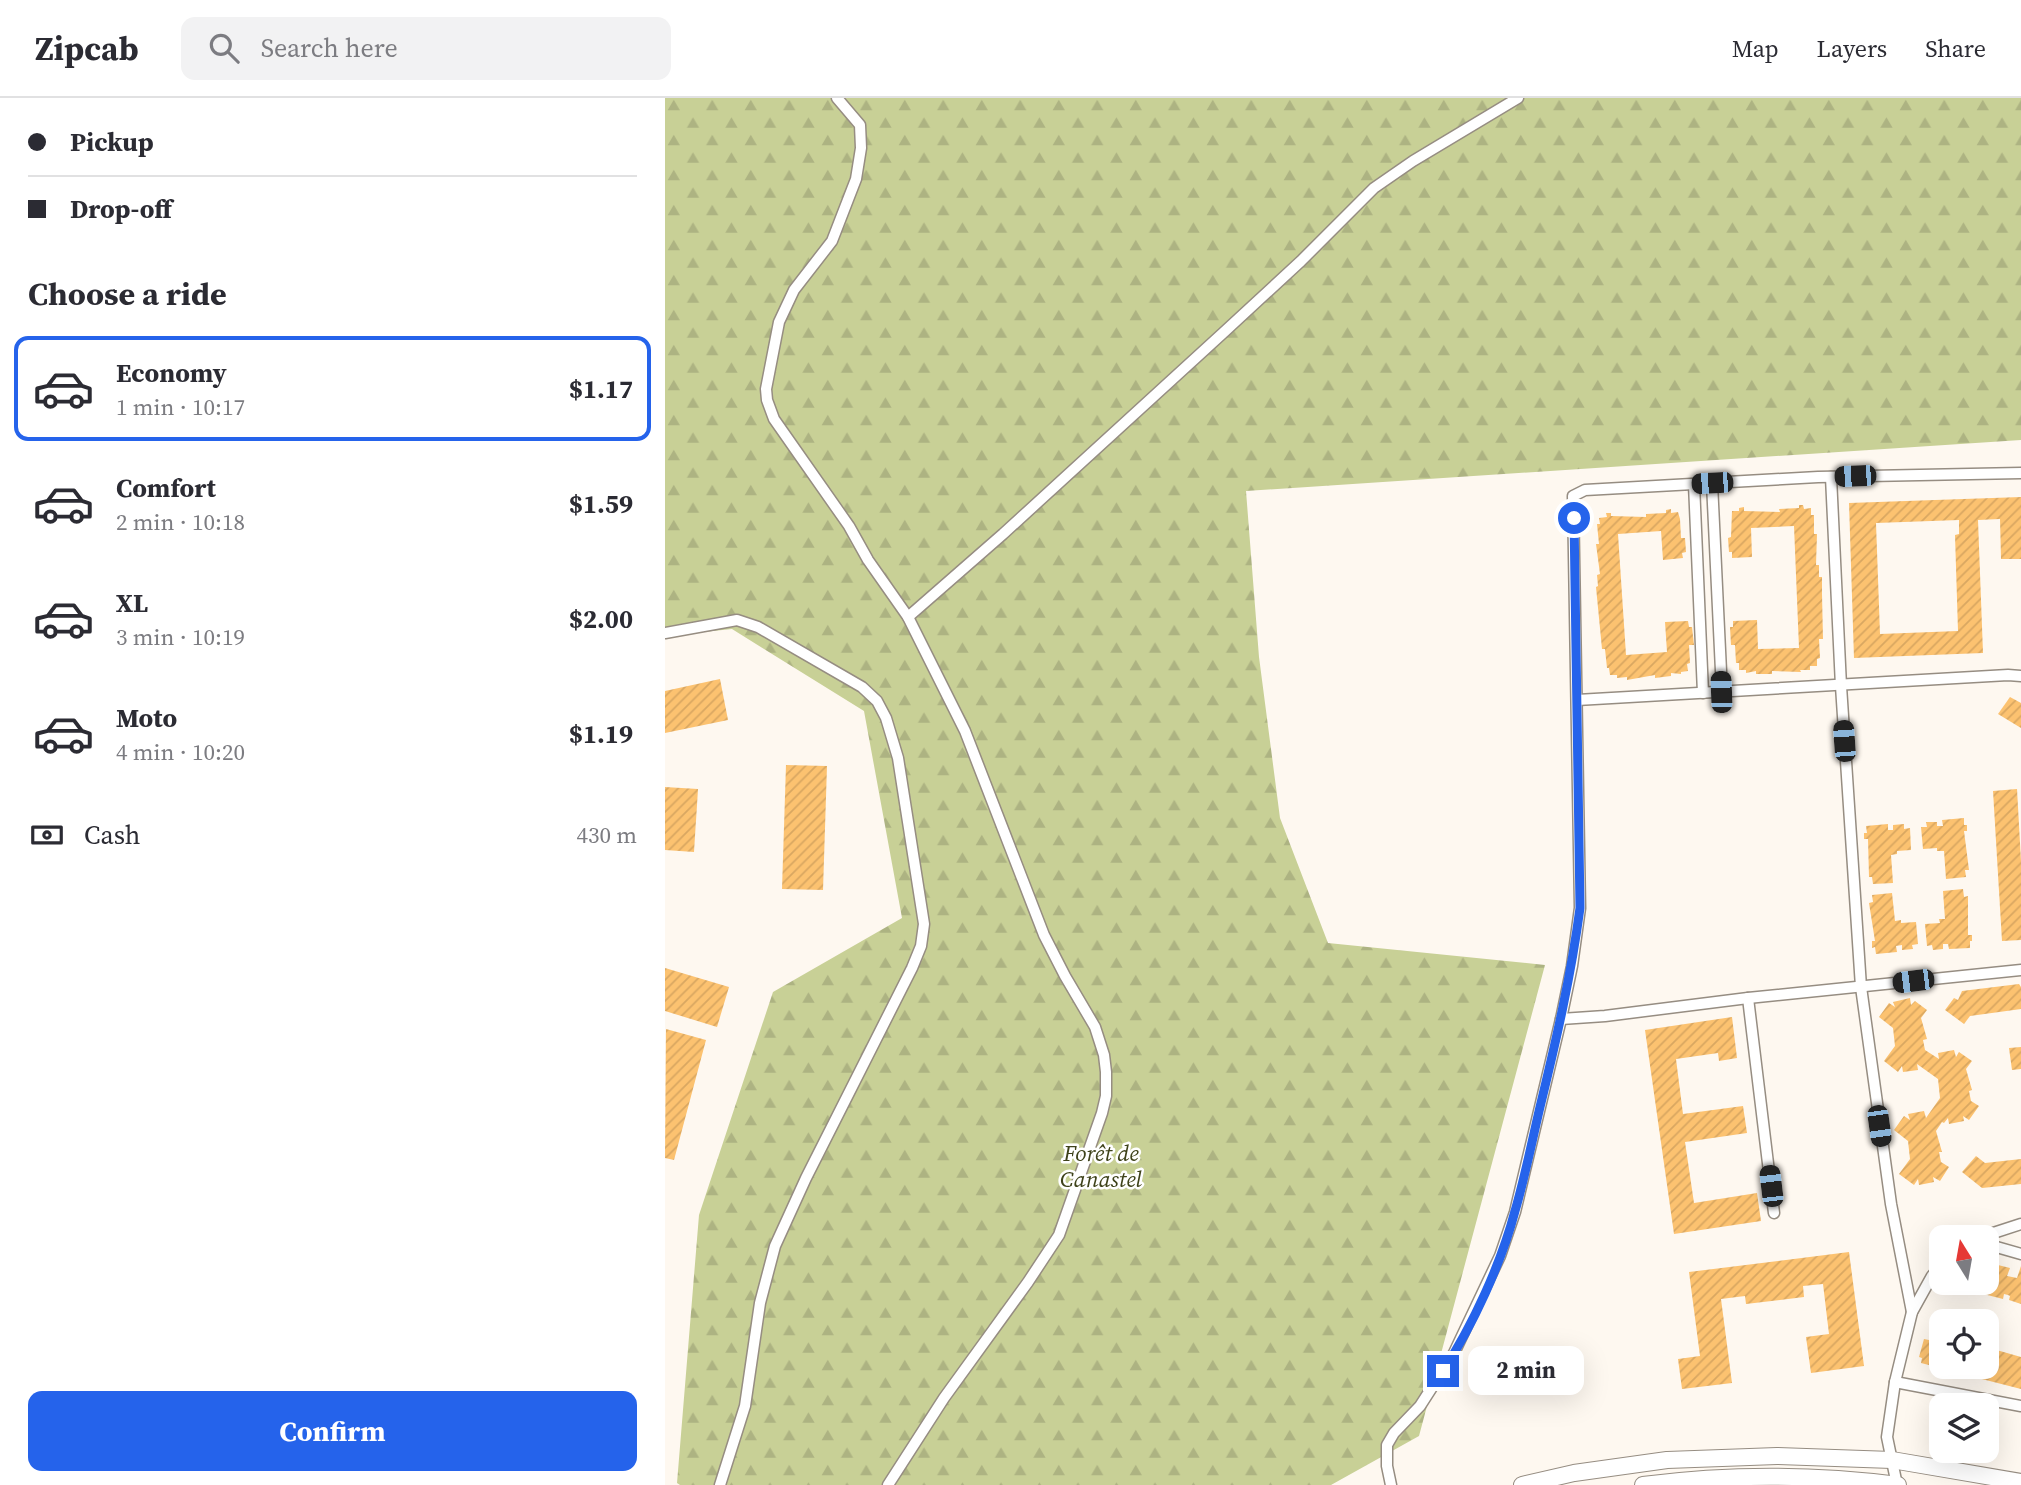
<!DOCTYPE html>
<html lang="en">
<head>
<meta charset="utf-8">
<style>
  body { margin:0; font-family:"Source Serif 4",serif; background:#f2f2f3; color:#2b2b33; height:100vh; display:flex; flex-direction:column; font-size:26px; white-space:nowrap }
  * { box-sizing:border-box; margin:0 }
  p { font-size:23px; color:#7c7c81 }
  .icon { flex:none; width:38px; height:38px; fill:none; stroke:currentColor; stroke-width:2; stroke-linecap:round; stroke-linejoin:round }
  .map { position:relative; flex:1; overflow:hidden }
  .panel { display:flex; flex-direction:column; background:#fff; width:665px }
  .panel>* { flex:none }
  .banner { display:grid; align-content:center; height:154px; padding:0 28px; background:#fff }
  .needle { width:46px; rotate:349deg }
  .controls { position:absolute; left:1264px; top:1127px; display:grid; gap:14px }
  .controls a { display:grid; place-items:center; width:70px; height:70px; border-radius:14px; background:#fff; box-shadow:0 7px 28px #0002; font-size:35px }
  .end { position:absolute; width:32px; height:32px; margin:-16px; border:9px solid #2563eb; background:#fff; box-shadow:0 0 0 4px #fff }
  .from { border-radius:50% }
  .bubble { position:absolute; height:49px; border-radius:14px; background:#fff; box-shadow:0 7px 28px #0002; font-size:23px; font-weight:700; line-height:49px; text-align:center }
  .car { position:absolute; width:21px; height:42px; margin:-21px -10px; border-radius:9px; box-shadow:0 0 5px 2px #0007; background:linear-gradient(#222 24%,#8ab4d8 0 40%,#222 0 76%,#8ab4d8 0 86%,#222 0) }
  .banner b { display:flex; align-items:center; gap:24px; height:66px; font-size:26px }
  .banner b+b { border-top:2px solid #e1e1e2 }
  .banner i { width:18px; height:18px; background:#2b2b33 }
  ul { padding:0; list-style:none }
  li { display:flex; align-items:center; gap:21px; height:105px; margin:0 14px 10px; padding:0 14px; border:4px solid transparent; border-radius:14px }
  li div { flex:1 }
  li b { display:block; font-size:26px }
  li em { font-style:normal; font-weight:700 }
  li.on { border-color:#2563eb }
  li>.icon { width:63px; height:63px; stroke-width:1.5 }
  h2 { padding:0 28px; font-size:32px; line-height:84px }
  .pay { display:flex; align-items:center; gap:18px; height:77px; padding:0 28px; font-size:26px }
  .pay p { margin-inline-start:auto }
  .cta { display:flex; gap:14px; margin-top:auto; padding:14px 28px }
  .cta a { flex:1; height:80px; border-radius:14px; background:#2563eb; color:#fff; font-size:28px; font-weight:700; line-height:80px; text-align:center }
  header { display:flex; align-items:center; gap:42px; box-sizing:border-box; height:98px; padding:0 35px; background:#fff; border-bottom:2px solid #e1e1e2 }
  header strong { font-size:33px }
  nav { display:flex; gap:38px; margin-inline-start:auto; font-size:24px }
  .search { width:490px; height:63px; background:#f2f2f3; display:flex; align-items:center; gap:18px; box-sizing:border-box; padding:0 24px; border-radius:14px; color:#7c7c81; font-size:26px }
  main { display:flex; flex:1; min-height:0 }
  .map>svg:first-child { display:block }
</style>
</head>
<body>
<header>
<strong>Zipcab</strong>
<div class="search"><svg class="icon" aria-label="search" viewBox="0 0 24 24"><circle cx="10" cy="10" r="6"/><path d="M15 15l6 6"/></svg>Search here</div>
<nav><a>Map</a><a>Layers</a><a>Share</a></nav>
</header>
<main>
<section class="panel">
<div class="banner">
<b><i class="from"></i>Pickup</b>
<b><i></i>Drop-off</b>
</div>
<h2>Choose a ride</h2>
<ul>
<li class="on"><svg class="icon" aria-label="car" viewBox="0 0 24 24"><path d="M5 17H2v-5l4-1 3-4h7l3 4 3 1v5h-3M9 17h6M6 11h13"/><circle cx="7" cy="17" r="2"/><circle cx="17" cy="17" r="2"/></svg><div><b>Economy</b><p>1 min · 10:17</p></div><em>$1.17</em></li>
<li><svg class="icon" aria-label="car" viewBox="0 0 24 24"><path d="M5 17H2v-5l4-1 3-4h7l3 4 3 1v5h-3M9 17h6M6 11h13"/><circle cx="7" cy="17" r="2"/><circle cx="17" cy="17" r="2"/></svg><div><b>Comfort</b><p>2 min · 10:18</p></div><em>$1.59</em></li>
<li><svg class="icon" aria-label="car" viewBox="0 0 24 24"><path d="M5 17H2v-5l4-1 3-4h7l3 4 3 1v5h-3M9 17h6M6 11h13"/><circle cx="7" cy="17" r="2"/><circle cx="17" cy="17" r="2"/></svg><div><b>XL</b><p>3 min · 10:19</p></div><em>$2.00</em></li>
<li><svg class="icon" aria-label="car" viewBox="0 0 24 24"><path d="M5 17H2v-5l4-1 3-4h7l3 4 3 1v5h-3M9 17h6M6 11h13"/><circle cx="7" cy="17" r="2"/><circle cx="17" cy="17" r="2"/></svg><div><b>Moto</b><p>4 min · 10:20</p></div><em>$1.19</em></li>
</ul>
<div class="pay"><svg class="icon" aria-label="cash" viewBox="0 0 24 24"><path d="M3 7h18v10H3z"/><circle cx="12" cy="12" r="2"/></svg>Cash<p>430 m</p></div>
<div class="cta"><a>Confirm</a></div>
</section>
<div class="map">
<svg width="1356" height="1387" viewBox="0 0 1356 1387">
  <defs>
    <pattern id="forest-firs" width="22" height="20" patternUnits="userSpaceOnUse" patternTransform="scale(1.75)"><rect width="22" height="20" fill="#c8d096"/><path d="M5 1l3.5 6h-7zM16 11l3.5 6h-7z" fill="#adb382"/></pattern>
    <pattern id="building-hatch" width="6" height="6" patternUnits="userSpaceOnUse" patternTransform="scale(1.75)"><rect width="6" height="6" fill="#fcc270"/><path d="M-1 1l2-2M0 6l6-6M5 7l2-2" fill="none" stroke="#d9a761"/></pattern>
  </defs>
  <rect width="100%" height="100%" fill="#fef8f0"/>
  <!-- forest -->
  <polygon fill="url(#forest-firs)" points="0,0 1356,0 1356,342 581,393 594,559 615,720 663,845 880,867 754,1338 666,1387 15,1387 12,1385 34,1117 108,894 237,820 199,613 67,531 0,538"/>
  <!-- building -->
  <g fill="url(#building-hatch)" fill-rule="evenodd">
    <path d="M1356 399V461H1336L1335 421 1313 422 1318 555 1189 560 1184 405ZM1294 422V436L1290 437 1293 533 1215 536 1211 425Z"/>
    <polygon points="1134,407 1138,407 1139,411 1146,410 1146,417 1149,417 1149,436 1152,436 1151,467 1154,467 1154,479 1157,479 1157,496 1158,541 1154,541 1155,560 1152,561 1152,568 1145,568 1145,572 1135,572 1136,574 1107,573 1107,576 1091,576 1091,573 1081,575 1081,572 1074,572 1074,565 1071,565 1070,547 1066,547 1065,529 1068,529 1068,523 1092,522 1093,551 1134,550 1129,428 1086,430 1087,459 1067,460 1067,454 1064,454 1063,440 1066,439 1067,413 1074,413 1074,410 1079,409 1079,413 1115,414 1114,411 1134,410"/>
    <polygon points="1006,411 1006,415 1013,414 1015,421 1016,440 1020,440 1021,454 1017,455 1018,460 998,462 996,433 953,436 961,557 1002,554 1000,524 1023,523 1024,529 1027,529 1029,547 1024,547 1025,565 1022,566 1023,573 1016,574 1016,576 1006,575 1006,578 990,580 990,577 962,582 962,579 952,580 952,577 945,577 944,570 942,570 940,551 937,551 931,489 933,488 932,477 935,476 931,446 934,446 932,426 935,426 934,420 942,419 941,415 946,415 946,418 981,419 981,416 1001,415 1001,412"/>
    <polygon points="55,581 63,622 0,635 0,593"/>
    <polygon points="1345,599 1356,605 1356,630 1333,616"/>
    <polygon points="121,667 162,668 158,792 117,791"/>
    <polygon points="0,689 33,691 29,754 0,752"/>
    <polygon points="1352,691 1356,763 1356,842 1337,843 1328,693"/>
    <polygon points="1299,720 1299,727 1302,727 1302,733 1299,733 1304,772 1300,772 1301,779 1281,781 1279,753 1272,753 1272,750 1258,751 1256,729 1262,729 1261,724 1272,724 1272,728 1278,728 1277,722"/>
    <polygon points="1223,726 1223,732 1228,732 1228,727 1239,726 1239,731 1245,730 1246,752 1232,753 1232,756 1226,757 1228,785 1208,786 1207,779 1204,779 1203,741 1199,741 1199,735 1202,735 1201,728"/>
    <polygon points="1298,791 1299,799 1303,798 1303,837 1307,837 1307,843 1305,843 1305,850 1284,851 1283,846 1278,846 1278,851 1268,852 1267,847 1262,848 1260,826 1275,825 1274,821 1280,821 1278,793"/>
    <polygon points="1227,795 1230,823 1236,822 1236,825 1251,824 1253,846 1247,847 1248,851 1237,852 1237,847 1231,848 1232,854 1211,856 1210,849 1207,850 1207,843 1210,843 1204,805 1208,804 1207,797"/>
    <polygon points="0,870 64,889 52,929 0,913"/>
    <polygon points="1354,886 1356,889 1356,911 1305,918 1299,926 1280,912 1289,900 1293,902 1297,893"/>
    <polygon points="1245,900 1246,907 1250,903 1262,912 1256,920 1262,941 1258,942 1260,952 1274,961 1273,955 1289,952 1291,959 1294,954 1307,963 1301,971 1307,992 1304,993 1306,1003 1314,1008 1304,1022 1298,1018 1299,1023 1284,1026 1283,1020 1279,1025 1277,1024 1271,1033 1277,1054 1274,1054 1276,1064 1284,1069 1275,1083 1268,1079 1269,1084 1254,1087 1253,1081 1249,1087 1234,1076 1245,1061 1243,1043 1229,1032 1239,1018 1245,1022 1243,1016 1259,1013 1261,1020 1275,1000 1273,981 1252,966 1253,972 1238,974 1237,968 1233,974 1219,963 1230,948 1228,930 1214,919 1224,905 1230,909 1228,904"/>
    <polygon points="1067,919 1072,960 1054,963 1053,955 1011,961 1018,1016 1078,1008 1082,1035 1020,1044 1029,1105 1092,1095 1096,1123 1009,1136 980,932"/>
    <polygon points="1,931 41,942 9,1062 0,1060"/>
    <polygon points="1356,949 1356,971 1347,972 1344,950"/>
    <polygon points="1311,1058 1320,1065 1356,1061 1356,1086 1317,1090 1297,1074"/>
    <polygon points="1184,1154 1199,1268 1146,1275 1141,1239 1164,1236 1158,1186 1138,1188 1139,1199 1081,1206 1080,1198 1056,1201 1067,1285 1017,1291 1013,1261 1035,1258 1024,1174"/>
    <polygon points="1321,1164 1345,1170 1342,1178 1352,1180 1356,1168 1356,1206 1344,1202 1345,1198 1343,1197 1339,1196 1338,1201 1291,1189 1292,1185 1321,1185"/>
    <polygon points="1266,1235 1276,1237 1276,1269 1321,1269 1321,1249 1356,1259 1356,1291 1309,1279 1310,1274 1308,1273 1304,1272 1303,1277 1256,1265 1257,1260 1254,1259 1259,1241 1264,1242"/>
  </g>
  <g fill="none" stroke-linecap="round" stroke-linejoin="round">
    <!-- minor casing -->
    <g stroke="#968d82" stroke-width="13">
      <g id="minor">
        <polyline points="172,0 195,27 196,50 191,81 167,143 129,192 114,224 101,291 102,302 109,321 184,428 203,462 243,519 300,633 379,837 400,878 430,929 439,957 441,974 441,998 437,1015 394,1137 363,1184 279,1300 223,1387"/>
        <polyline points="1166,379 1176,588 1196,889 1226,1106 1247,1214"/>
        <polyline points="1047,385 1057,594"/>
        <polyline points="1029,386 1038,595"/>
        <polyline points="243,519 338,436 558,235 636,163 709,90 748,63 853,0"/>
        <polyline points="0,535 72,522 93,529 197,589 212,603 221,620 233,660 259,826 256,848 247,870 141,1080 110,1148 95,1205 80,1308 55,1387"/>
        <polyline points="912,602 1343,577 1356,578"/>
        <polyline points="1083,900 1109,1115"/>
        <polyline points="896,921 940,918 1083,900 1356,872"/>
        <polyline points="1316,1139 1356,1126"/>
        <polyline points="1321,1146 1356,1156"/>
        <polyline points="1230,1284 1356,1308"/>
        <polyline points="726,1387 722,1368 722,1347 729,1335 755,1308 789,1255 835,1158 850,1114 896,921 907,868 915,810 908,398 920,392 1153,379 1356,375"/>
        <polyline points="1232,1387 1222,1339 1230,1284 1247,1214 1267,1178 1276,1167"/>
      </g>
    </g>
    <!-- secondary casing -->
    <g stroke="#968d82" stroke-width="18">
      <g id="secondary">
        <polyline points="857,1387 909,1375 1002,1362 1112,1358 1227,1362 1356,1384"/>
        <path d="M978 1387C1063 1376 1148 1376 1233 1387"/>
      </g>
    </g>
    <!-- minor -->
    <use href="#minor" stroke="#fff" stroke-width="10"/>
    <!-- secondary -->
    <use href="#secondary" stroke="#fff" stroke-width="16"/>
  </g>
  <g fill="none" stroke-linecap="round" stroke-linejoin="round">
    <!-- route -->
    <path stroke="#2563eb" stroke-width="9" d="M778 1273C808 1227 836 1166 850 1113 860 1079 867 1043 875 1009 891 943 906 878 915 810L909 420"/>
  </g>
  <g text-anchor="middle" dominant-baseline="central" stroke-width="5" stroke-linejoin="round" paint-order="stroke">
    <!-- park labels -->
    <g font-size="23" font-style="italic" fill="#3e421a" stroke="#fff">
      <text x="436" y="1055">Forêt de<tspan x="436" dy="26">Canastel</tspan></text>
    </g>
  </g>
</svg>
<div class="controls">
<a><svg class="needle" viewBox="-14 -14 28 28"><path d="M0-13l5 13h-10z" fill="#e53935"/><path d="M0 13l5-13h-10z" fill="#7c7c81"/></svg></a>
<a><svg class="icon" aria-label="locate" viewBox="0 0 24 24"><circle cx="12" cy="12" r="6"/><path d="M12 2v4M12 18v4M2 12h4M18 12h4"/></svg></a>
<a><svg class="icon" aria-label="layers" viewBox="0 0 24 24"><path d="M12 4l9 5-9 5-9-5zM3 14l9 5 9-5"/></svg></a>
</div>
<i class="end from" style="left:909px;top:420px"></i>
<i class="end" style="left:778px;top:1273px"></i>
<div class="bubble" style="left:803px;top:1248px;width:116px">2 min</div>
<i class="car" style="left:1190px;top:378px;rotate:268deg"></i>
<i class="car" style="left:1047px;top:385px;rotate:267deg"></i>
<i class="car" style="left:1056px;top:594px;rotate:358deg"></i>
<i class="car" style="left:1179px;top:643px;rotate:356deg"></i>
<i class="car" style="left:1248px;top:883px;rotate:263deg"></i>
<i class="car" style="left:1214px;top:1028px;rotate:172deg"></i>
<i class="car" style="left:1106px;top:1088px;rotate:353deg"></i>
</div>
</main>
</body>
</html>
